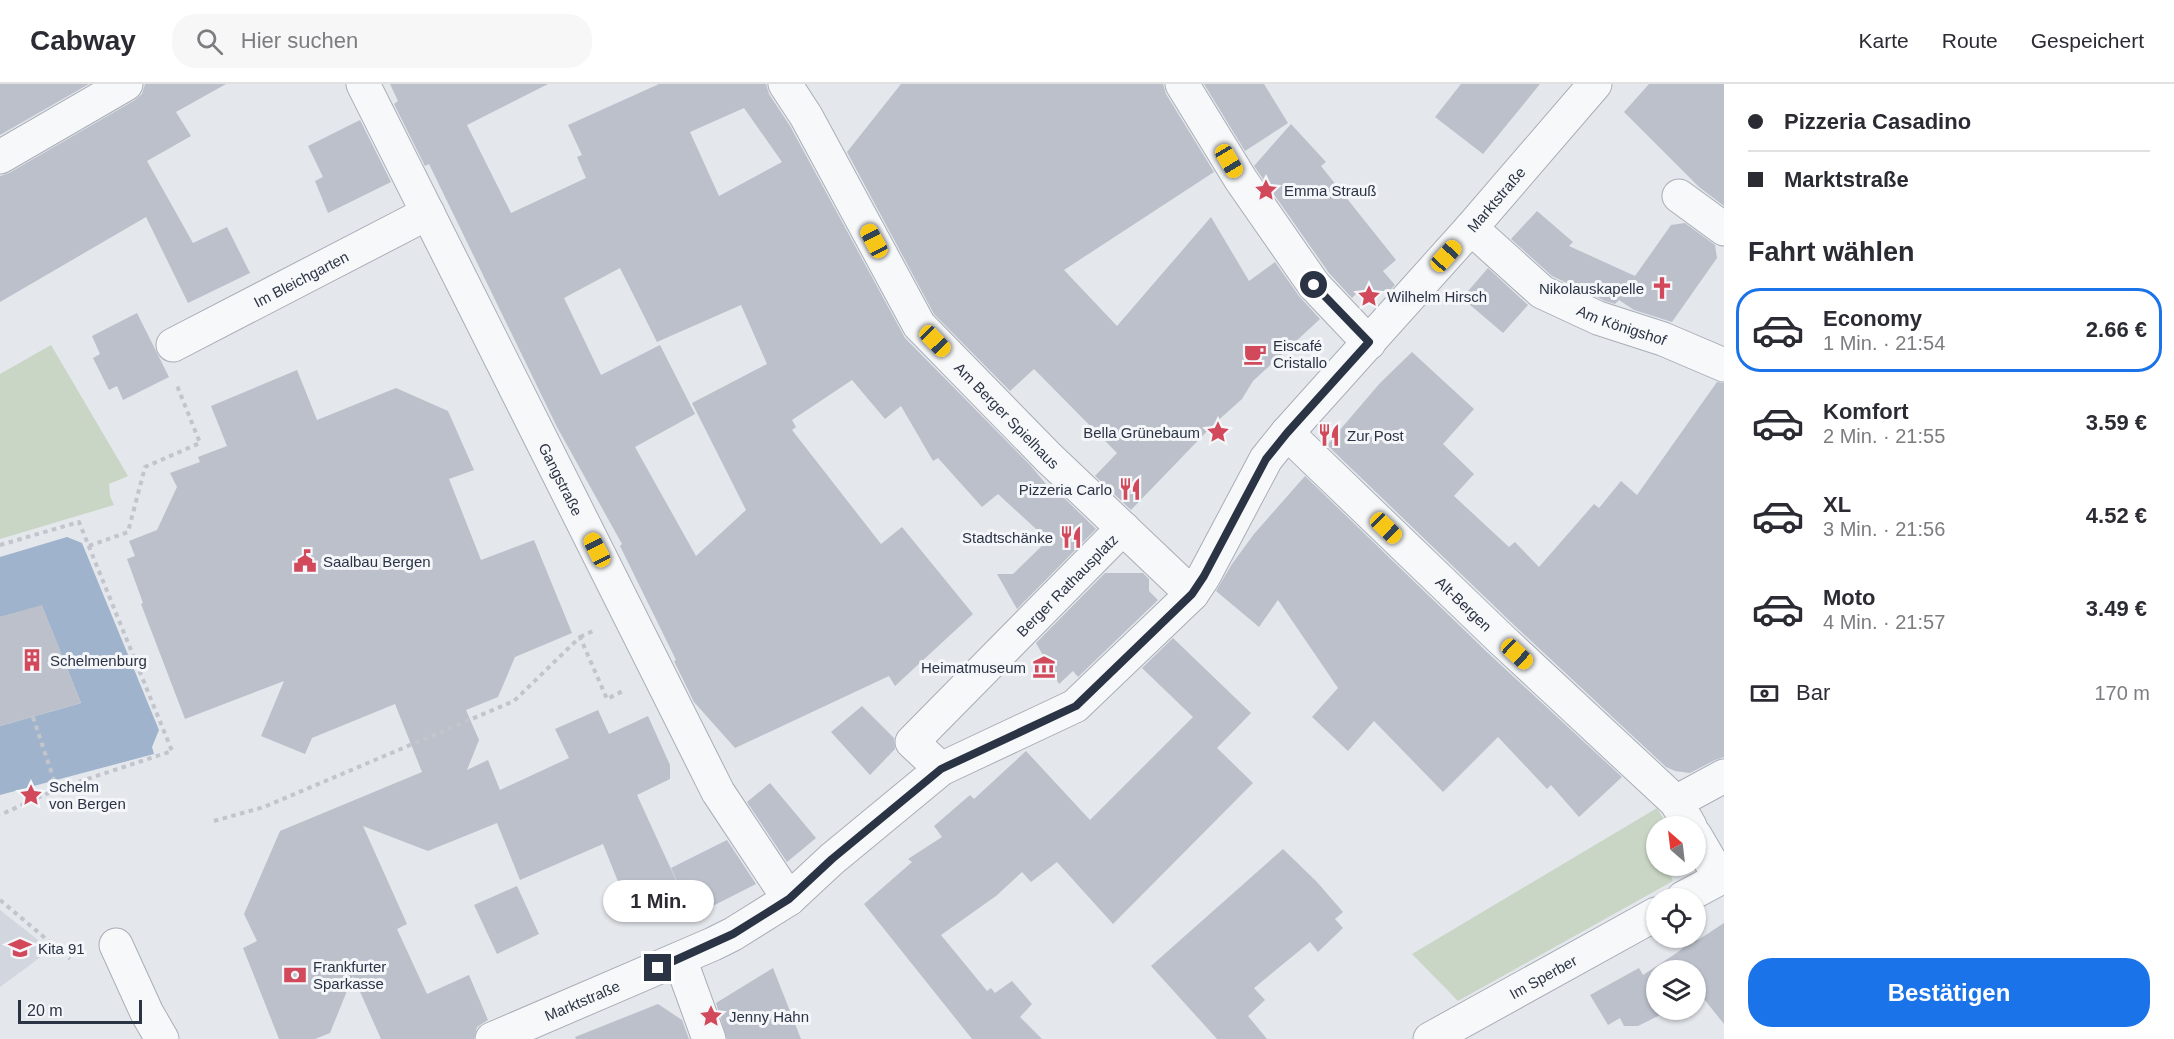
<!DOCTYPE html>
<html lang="de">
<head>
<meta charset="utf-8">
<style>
  body { margin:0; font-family:Arial,sans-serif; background:#f7f7f7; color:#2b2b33; height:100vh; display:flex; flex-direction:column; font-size:22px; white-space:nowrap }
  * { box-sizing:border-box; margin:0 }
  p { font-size:20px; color:#7c7c81 }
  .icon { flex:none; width:33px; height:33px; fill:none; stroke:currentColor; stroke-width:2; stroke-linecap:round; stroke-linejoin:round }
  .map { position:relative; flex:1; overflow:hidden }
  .details { display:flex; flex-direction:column; background:#fff; width:450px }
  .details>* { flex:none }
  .top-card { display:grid; align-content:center; height:132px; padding:0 24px; background:#fff }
  .needle { width:39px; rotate:332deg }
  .controls { position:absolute; left:1646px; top:732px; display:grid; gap:12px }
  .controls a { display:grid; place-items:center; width:60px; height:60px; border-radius:50%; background:#fff; box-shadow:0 2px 4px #0004; font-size:30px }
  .scale { position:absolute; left:18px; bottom:15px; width:124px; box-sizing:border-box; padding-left:6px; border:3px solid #2b3445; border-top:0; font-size:16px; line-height:21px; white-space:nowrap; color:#2b3445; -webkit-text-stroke:4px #f4f6f9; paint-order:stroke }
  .end { position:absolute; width:27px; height:27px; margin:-14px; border:8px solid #2b3445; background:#fff; box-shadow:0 0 0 3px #fff }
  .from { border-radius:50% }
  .bubble { position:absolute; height:42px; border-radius:21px; background:#fff; box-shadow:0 2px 4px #0004; font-size:20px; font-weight:800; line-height:42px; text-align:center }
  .car { position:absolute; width:18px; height:36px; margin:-18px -9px; border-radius:8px; box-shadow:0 0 4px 2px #0007; background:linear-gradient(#f5c518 24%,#345 0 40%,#f5c518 0 76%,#345 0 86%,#f5c518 0) }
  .top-card b { display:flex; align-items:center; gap:21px; height:57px; font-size:22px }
  .top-card b+b { border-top:2px solid #e1e1e2 }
  .top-card i { width:15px; height:15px; background:#2b2b33 }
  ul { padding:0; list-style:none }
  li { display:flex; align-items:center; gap:18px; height:84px; margin:0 12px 9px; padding:0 12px; border:3px solid transparent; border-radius:24px }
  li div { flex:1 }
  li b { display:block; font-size:22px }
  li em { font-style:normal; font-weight:800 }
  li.active { border-color:#1a73e8 }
  li>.icon { width:54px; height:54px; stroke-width:1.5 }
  h2 { padding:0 24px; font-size:27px; line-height:72px }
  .pay { display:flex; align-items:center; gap:15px; height:66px; padding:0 24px; font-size:22px }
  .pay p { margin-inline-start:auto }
  .cta { display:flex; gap:12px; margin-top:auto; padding:12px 24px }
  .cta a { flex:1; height:69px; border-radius:24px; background:#1a73e8; color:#fff; font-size:24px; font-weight:800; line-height:69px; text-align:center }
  header { display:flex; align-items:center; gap:36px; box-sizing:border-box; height:84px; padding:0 30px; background:#fff; border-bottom:2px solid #e1e1e2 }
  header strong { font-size:28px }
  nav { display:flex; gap:33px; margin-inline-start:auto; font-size:21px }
  .search { width:420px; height:54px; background:#f7f7f7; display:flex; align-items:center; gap:15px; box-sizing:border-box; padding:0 21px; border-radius:24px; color:#7c7c81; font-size:22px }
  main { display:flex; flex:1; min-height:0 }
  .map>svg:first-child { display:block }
</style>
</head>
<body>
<header>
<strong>Cabway</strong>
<div class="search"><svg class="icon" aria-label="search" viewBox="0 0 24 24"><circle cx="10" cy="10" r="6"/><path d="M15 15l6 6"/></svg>Hier suchen</div>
<nav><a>Karte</a><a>Route</a><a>Gespeichert</a></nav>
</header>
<main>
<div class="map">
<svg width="1724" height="955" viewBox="0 0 1724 955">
  <rect width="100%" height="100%" fill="#e4e7ec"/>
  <!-- built -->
  <polygon fill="#d2d6de" points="0,826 38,856 42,872 0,903"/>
  <!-- green -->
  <g fill="#c9d6c5">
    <polygon points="51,261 128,392 109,400 110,412 114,421 0,455 0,290"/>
    <polygon points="1657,724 1668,742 1656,742 1656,782 1676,782 1669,786 1673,797 1458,917 1412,870"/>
  </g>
  <!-- water -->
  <polygon fill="#9fb4cc" points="67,453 82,459 159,646 152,663 154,670 0,711 0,642 81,619 42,522 0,533 0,473"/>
  <!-- building -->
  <g fill="#bbc0ca" fill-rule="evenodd">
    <polygon points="0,0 89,0 0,51"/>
    <polygon points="145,0 226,0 176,28 191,52 147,77 193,159 227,143 250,189 188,219 146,133 0,218 0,92 9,89 135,16 142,10"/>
    <path d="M390 0H548L467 41 511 129 586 94 577 73 582 71 568 41 659 0H766L769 10 790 42 905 254 1031 382 1055 411 1058 408 1096 445 1017 525 997 490H1013L1048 456 998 410 982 423 938 374 933 377 901 322 885 335 852 296 792 336 796 343 792 346 881 460 902 443 973 530 895 602 889 592 735 664 694 618 674 577 676 576 620 462 622 460 557 343 429 80 425 82 394 20 398 17ZM744 24 782 78 719 112 690 48ZM620 184 657 258 741 221 767 280 692 319 746 426 696 472 635 363 695 330 660 261 601 291 564 214Z"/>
    <polygon points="901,0 1163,0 1166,10 1214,88 1064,186 1117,242 1211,133 1249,197 1275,178 1299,212 1320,235 1253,297 1242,315 1213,341 1131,426 1095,392 1117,369 1034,285 1010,307 934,230 847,68"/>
    <polygon points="1204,0 1264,0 1288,39 1245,67"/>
    <polygon points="1461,0 1540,0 1483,70 1435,33"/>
    <polygon points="1649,0 1724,0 1724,122 1699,103 1624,28"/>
    <polygon points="360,36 391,98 328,129 315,97 323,93 308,62"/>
    <polygon points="1291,40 1326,78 1321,82 1396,176 1383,187 1395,201 1390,206 1363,214 1358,208 1352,214 1329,189 1254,82"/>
    <polygon points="1537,127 1573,158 1569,162 1635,192 1671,141 1685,139 1715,161 1717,174 1672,238 1634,226 1619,216 1615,220 1605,217 1552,192 1511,155"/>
    <polygon points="1488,184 1528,221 1503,249 1462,214"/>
    <polygon points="137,229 169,293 123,316 117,302 109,306 93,274 100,270 92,252"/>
    <polygon points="1412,268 1474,325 1443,360 1474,390 1454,412 1509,463 1515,458 1539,483 1594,420 1599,424 1621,397 1637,411 1717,298 1724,299 1724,673 1715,676 1690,689 1675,687 1666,683 1514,541 1327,361 1380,299"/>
    <polygon points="297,286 317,336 396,304 448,327 474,386 449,395 481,476 534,456 572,549 515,573 498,613 466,626 479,656 467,686 488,676 500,706 569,674 555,645 598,626 609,650 648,632 670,681 670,695 637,711 676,796 625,815 603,760 520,796 497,739 428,767 363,742 407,840 397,845 427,910 469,891 488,936 477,943 474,955 381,955 353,892 330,949 315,955 279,955 243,864 257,857 244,830 280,747 422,688 395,620 312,654 305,670 261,652 284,597 185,635 141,520 143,519 127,475 135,472 129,457 157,446 177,403 170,389 200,378 198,373 227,362 211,322"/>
    <polygon points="1305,392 1488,569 1622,693 1579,733 1551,701 1547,705 1498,653 1443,708 1374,637 1348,667 1312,633 1338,604 1278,516 1259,543 1216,507 1232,480 1254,450"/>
    <polygon points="1105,489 1143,489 1149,495 1149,507 1158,516 1078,593 1073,587 1059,600 1036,559"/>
    <polygon points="42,521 81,619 0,642 0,533"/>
    <polygon points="1173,554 1251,629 1217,664 1253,699 1113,840 1057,778 1031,798 1022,788 996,812 941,851 987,907 991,904 995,909 1012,897 1032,920 1020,933 1042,955 972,955 864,820 912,778 908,775 942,753 934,742 970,711 974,715 1026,667 1090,736 1193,633 1142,584"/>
    <polygon points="862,622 894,654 895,665 870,691 831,648"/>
    <polygon points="770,699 816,754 787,778 747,718"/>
    <polygon points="727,756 756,800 693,832 671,784"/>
    <polygon points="1283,765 1317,798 1343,828 1335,835 1343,844 1318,868 1310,858 1254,904 1265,916 1248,932 1267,955 1217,955 1151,882"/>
    <polygon points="517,802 539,850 497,870 474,821"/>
    <polygon points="1724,839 1724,940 1704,915 1697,921 1695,918 1695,886 1656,886 1656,926 1670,926 1638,942 1624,942 1620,934 1608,941 1590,911 1639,884 1643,891 1678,868 1696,853 1698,856"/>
    <polygon points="773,884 801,955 727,955 716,919"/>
    <polygon points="658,920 682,936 689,955 576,955 575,953"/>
  </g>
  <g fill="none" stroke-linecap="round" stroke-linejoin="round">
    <!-- pedestrian casing -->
    <g stroke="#a9aeb7" stroke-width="35">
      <g id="pedestrian">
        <polyline points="1679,112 1724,145"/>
        <path id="s1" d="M941 685 912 658 1123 444"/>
      </g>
    </g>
    <!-- minor casing -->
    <g stroke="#a9aeb7" stroke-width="35">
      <g id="minor">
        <path id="s2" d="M363 0 718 708 789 815"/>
        <path id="s3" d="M785 0 806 32 919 241 1049 374 1192 510"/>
        <polyline points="1182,0 1241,96 1314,201 1369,259"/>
        <polyline points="0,73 126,0"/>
        <path id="s4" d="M1471 144 1542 208 1598 234 1663 255 1724 281"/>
        <path id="s5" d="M173 261 428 129"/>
        <path id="s6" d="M1287 349 1501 555 1676 718 1690 742"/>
        <polyline points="1676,718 1724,692"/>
        <polyline points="1695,751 1720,794"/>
        <polyline points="1683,814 1724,792"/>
        <polyline points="116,861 147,929 162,955"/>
        <polyline points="680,875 709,955"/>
        <path id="s7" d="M1430 955 1656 830"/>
      </g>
    </g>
    <!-- tertiary casing -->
    <g stroke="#a9aeb7" stroke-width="35">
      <g id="tertiary">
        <path id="s8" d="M492 955 713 860 733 850 789 815 832 775 941 685 1075 622 1192 510 1204 492 1266 375 1287 349 1471 144 1595 0"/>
      </g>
    </g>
    <!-- path -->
    <g stroke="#c2c5cb" stroke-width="4" stroke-dasharray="4.5 4.5" stroke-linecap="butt">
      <polyline points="0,461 79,438 172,667 57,705 0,731"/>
      <polyline points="89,462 128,448 145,383 200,359 176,299"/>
      <polyline points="580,553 595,546"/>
      <polyline points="33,633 57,705"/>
      <polyline points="214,737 264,723 514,617 580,553 607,615 623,607"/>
      <polyline points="0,816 70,875"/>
    </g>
    <!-- pedestrian -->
    <use href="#pedestrian" stroke="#f7f8fa" stroke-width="33"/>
    <!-- minor -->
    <use href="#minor" stroke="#f7f8fa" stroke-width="33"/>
    <!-- tertiary -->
    <use href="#tertiary" stroke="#f7f8fa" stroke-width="33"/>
  </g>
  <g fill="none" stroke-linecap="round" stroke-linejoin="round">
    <!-- route -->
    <polyline stroke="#2b3445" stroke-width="8" points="658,884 733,850 789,815 832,775 941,685 1076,622 1192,510 1204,492 1266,375 1287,349 1369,258 1314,201"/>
  </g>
  <!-- icons -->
  <defs>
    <g id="sight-bare" transform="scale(1.8)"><path d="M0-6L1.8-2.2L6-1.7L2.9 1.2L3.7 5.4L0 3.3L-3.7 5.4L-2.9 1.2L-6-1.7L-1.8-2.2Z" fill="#d1495b" stroke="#f4f6f9" stroke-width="2.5" paint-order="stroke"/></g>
    <g id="church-bare" transform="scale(1.8)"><path d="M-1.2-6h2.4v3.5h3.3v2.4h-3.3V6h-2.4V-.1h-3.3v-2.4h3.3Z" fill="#d1495b" stroke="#f4f6f9" stroke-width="2.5" paint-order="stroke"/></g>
    <g id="cafe-bare" transform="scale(1.8)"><path d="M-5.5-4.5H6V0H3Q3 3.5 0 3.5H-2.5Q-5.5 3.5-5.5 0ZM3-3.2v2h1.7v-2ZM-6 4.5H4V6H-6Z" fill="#d1495b" stroke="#f4f6f9" stroke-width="2.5" paint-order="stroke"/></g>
    <g id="restaurant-bare" transform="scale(1.8)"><path d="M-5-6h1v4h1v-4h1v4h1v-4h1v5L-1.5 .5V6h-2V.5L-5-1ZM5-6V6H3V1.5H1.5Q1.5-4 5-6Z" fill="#d1495b" stroke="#f4f6f9" stroke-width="2.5" paint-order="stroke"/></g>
    <g id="civic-bare" transform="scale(1.8)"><path d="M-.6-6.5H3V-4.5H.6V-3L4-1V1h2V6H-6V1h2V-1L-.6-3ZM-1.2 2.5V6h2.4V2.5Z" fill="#d1495b" stroke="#f4f6f9" stroke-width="2.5" paint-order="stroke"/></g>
    <g id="building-bare" transform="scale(1.8)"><path d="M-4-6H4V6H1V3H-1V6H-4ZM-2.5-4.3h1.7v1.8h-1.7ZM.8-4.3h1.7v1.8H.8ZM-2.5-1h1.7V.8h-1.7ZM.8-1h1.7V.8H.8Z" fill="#d1495b" stroke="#f4f6f9" stroke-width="2.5" paint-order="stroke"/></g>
    <g id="museum-bare" transform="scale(1.8)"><path d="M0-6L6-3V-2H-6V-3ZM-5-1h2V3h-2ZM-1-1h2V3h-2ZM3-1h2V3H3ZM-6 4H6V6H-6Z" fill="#d1495b" stroke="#f4f6f9" stroke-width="2.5" paint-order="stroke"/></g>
    <g id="school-bare" transform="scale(1.8)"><path d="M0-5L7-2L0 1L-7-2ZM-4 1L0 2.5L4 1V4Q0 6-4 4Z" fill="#d1495b" stroke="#f4f6f9" stroke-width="2.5" paint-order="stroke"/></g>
    <g id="bank-bare" transform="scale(1.8)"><path d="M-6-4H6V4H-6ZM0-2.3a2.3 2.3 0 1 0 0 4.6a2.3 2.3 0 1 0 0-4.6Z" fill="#d1495b" stroke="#f4f6f9" stroke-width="2.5" paint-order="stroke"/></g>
  </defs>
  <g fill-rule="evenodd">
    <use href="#sight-bare" x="1266" y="106"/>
    <use href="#church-bare" x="1662" y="204"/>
    <use href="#sight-bare" x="1369" y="212"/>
    <use href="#cafe-bare" x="1255" y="270"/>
    <use href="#sight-bare" x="1218" y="348"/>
    <use href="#restaurant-bare" x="1329" y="351"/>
    <use href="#restaurant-bare" x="1130" y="405"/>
    <use href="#restaurant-bare" x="1071" y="453"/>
    <use href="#civic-bare" x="305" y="477"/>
    <use href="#building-bare" x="32" y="576"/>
    <use href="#museum-bare" x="1044" y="583"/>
    <use href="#sight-bare" x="31" y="711"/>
    <use href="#school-bare" x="20" y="864"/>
    <use href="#bank-bare" x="295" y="891"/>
    <use href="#sight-bare" x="711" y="932"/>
  </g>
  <g text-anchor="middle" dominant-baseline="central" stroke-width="6" stroke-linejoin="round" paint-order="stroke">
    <!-- poi labels -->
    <g font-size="15" fill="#2b3445" stroke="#f4f6f9" text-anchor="start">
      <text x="1284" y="106">Emma Strauß</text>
      <text x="1644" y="204" text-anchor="end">Nikolauskapelle</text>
      <text x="1387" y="212">Wilhelm Hirsch</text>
      <text x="1273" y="261">Eiscafé<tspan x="1273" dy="17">Cristallo</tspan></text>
      <text x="1200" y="348" text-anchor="end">Bella Grünebaum</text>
      <text x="1347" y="351">Zur Post</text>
      <text x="1112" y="405" text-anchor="end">Pizzeria Carlo</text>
      <text x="1053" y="453" text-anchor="end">Stadtschänke</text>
      <text x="323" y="477">Saalbau Bergen</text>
      <text x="50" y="576">Schelmenburg</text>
      <text x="1026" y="583" text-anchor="end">Heimatmuseum</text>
      <text x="49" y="702">Schelm<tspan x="49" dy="17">von Bergen</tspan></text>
      <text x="38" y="864">Kita 91</text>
      <text x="313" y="882">Frankfurter<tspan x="313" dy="17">Sparkasse</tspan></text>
      <text x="729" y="932">Jenny Hahn</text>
    </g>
    <!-- street labels -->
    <g font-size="15" fill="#2b3445" stroke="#f4f6f9">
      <text stroke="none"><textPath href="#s8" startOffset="1340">Marktstraße</textPath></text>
      <text stroke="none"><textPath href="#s5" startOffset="144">Im Bleichgarten</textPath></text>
      <text stroke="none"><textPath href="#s4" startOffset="182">Am Königshof</textPath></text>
      <text stroke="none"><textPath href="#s3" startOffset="402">Am Berger Spielhaus</textPath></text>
      <text stroke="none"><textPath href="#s2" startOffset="442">Gangstraße</textPath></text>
      <text stroke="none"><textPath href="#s1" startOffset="260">Berger Rathausplatz</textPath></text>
      <text stroke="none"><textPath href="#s6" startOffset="246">Alt-Bergen</textPath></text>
      <text stroke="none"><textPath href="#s7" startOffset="129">Im Sperber</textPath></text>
      <text stroke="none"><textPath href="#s8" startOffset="98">Marktstraße</textPath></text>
    </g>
  </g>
</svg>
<div class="controls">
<a><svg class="needle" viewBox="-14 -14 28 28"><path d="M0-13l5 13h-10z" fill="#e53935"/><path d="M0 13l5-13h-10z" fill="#7c7c81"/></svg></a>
<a><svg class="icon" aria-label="locate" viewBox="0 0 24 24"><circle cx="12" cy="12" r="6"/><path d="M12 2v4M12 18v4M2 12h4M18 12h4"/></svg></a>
<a><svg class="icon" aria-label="layers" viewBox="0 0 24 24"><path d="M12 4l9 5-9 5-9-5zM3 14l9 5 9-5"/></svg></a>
</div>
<div class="scale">20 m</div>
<i class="end from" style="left:1314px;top:201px"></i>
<i class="end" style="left:658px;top:884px"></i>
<div class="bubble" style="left:603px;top:796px;width:111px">1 Min.</div>
<i class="car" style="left:1229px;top:77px;rotate:149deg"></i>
<i class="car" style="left:874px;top:157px;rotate:332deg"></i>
<i class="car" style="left:1446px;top:172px;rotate:42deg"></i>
<i class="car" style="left:935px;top:257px;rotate:136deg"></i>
<i class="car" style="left:1386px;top:444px;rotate:134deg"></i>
<i class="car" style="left:597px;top:466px;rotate:333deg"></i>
<i class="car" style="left:1517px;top:570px;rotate:133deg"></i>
</div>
<section class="details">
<div class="top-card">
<b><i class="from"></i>Pizzeria Casadino</b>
<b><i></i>Marktstraße</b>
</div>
<h2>Fahrt wählen</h2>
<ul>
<li class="active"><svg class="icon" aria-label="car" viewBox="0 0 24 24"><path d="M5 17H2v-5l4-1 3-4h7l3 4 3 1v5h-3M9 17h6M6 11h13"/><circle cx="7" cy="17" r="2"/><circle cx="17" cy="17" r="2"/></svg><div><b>Economy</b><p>1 Min. · 21:54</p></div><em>2.66 €</em></li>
<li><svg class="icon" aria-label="car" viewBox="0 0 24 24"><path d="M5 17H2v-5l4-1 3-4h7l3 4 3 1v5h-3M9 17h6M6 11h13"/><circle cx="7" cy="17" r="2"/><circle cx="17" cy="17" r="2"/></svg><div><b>Komfort</b><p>2 Min. · 21:55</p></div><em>3.59 €</em></li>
<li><svg class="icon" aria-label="car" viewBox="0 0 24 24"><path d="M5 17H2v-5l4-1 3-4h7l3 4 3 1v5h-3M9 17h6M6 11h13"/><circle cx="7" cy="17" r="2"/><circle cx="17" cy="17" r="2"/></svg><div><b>XL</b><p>3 Min. · 21:56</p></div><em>4.52 €</em></li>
<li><svg class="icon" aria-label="car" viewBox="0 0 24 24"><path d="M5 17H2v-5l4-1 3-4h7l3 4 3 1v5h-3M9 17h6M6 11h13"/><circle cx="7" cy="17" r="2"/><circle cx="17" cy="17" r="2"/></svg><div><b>Moto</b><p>4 Min. · 21:57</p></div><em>3.49 €</em></li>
</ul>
<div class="pay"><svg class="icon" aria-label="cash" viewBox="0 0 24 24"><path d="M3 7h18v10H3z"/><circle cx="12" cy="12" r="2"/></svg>Bar<p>170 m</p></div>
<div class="cta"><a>Bestätigen</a></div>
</section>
</main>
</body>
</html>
